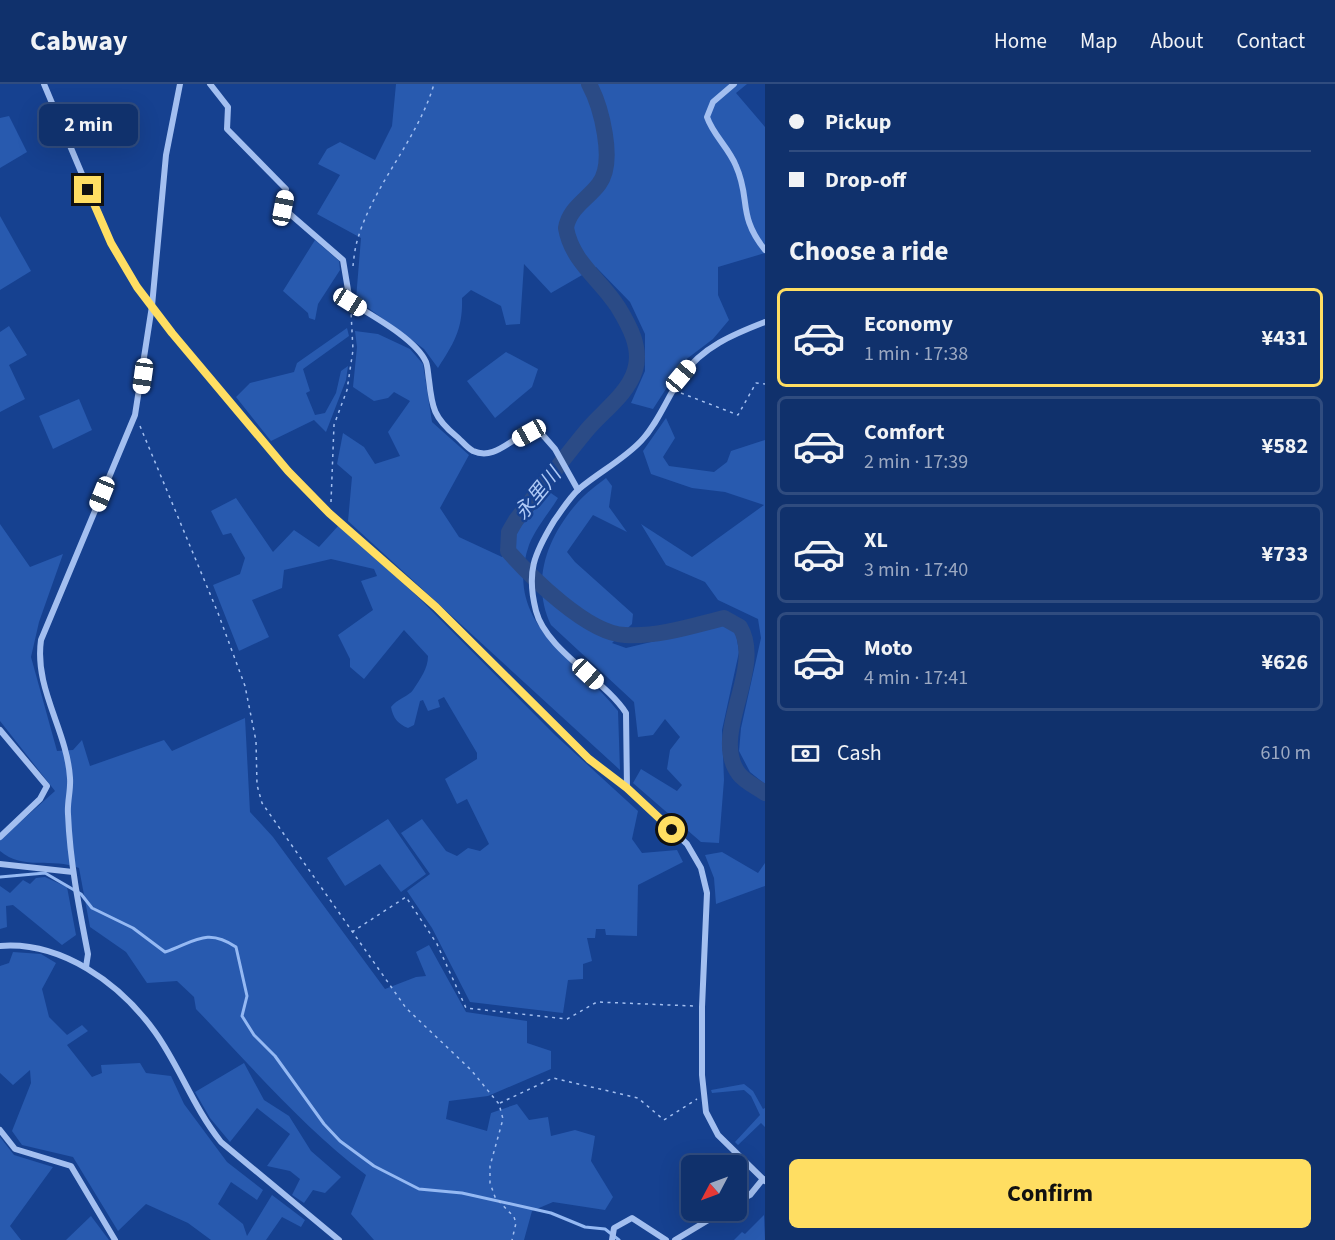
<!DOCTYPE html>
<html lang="en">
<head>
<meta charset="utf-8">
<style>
  body { margin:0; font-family:"Source Sans 3","Noto Sans JP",sans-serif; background:#1e3d74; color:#f1f3f6; height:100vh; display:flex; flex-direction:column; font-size:22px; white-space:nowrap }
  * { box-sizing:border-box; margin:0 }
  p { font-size:20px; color:#9ca9c2 }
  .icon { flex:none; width:33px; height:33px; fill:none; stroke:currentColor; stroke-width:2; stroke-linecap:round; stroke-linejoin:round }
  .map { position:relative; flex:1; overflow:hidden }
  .sheet { display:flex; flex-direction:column; background:#10316c; width:570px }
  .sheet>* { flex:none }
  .guide { display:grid; align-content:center; height:132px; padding:0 24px; background:#10316c }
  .needle { width:39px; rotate:229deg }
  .controls { position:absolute; left:681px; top:1071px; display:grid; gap:12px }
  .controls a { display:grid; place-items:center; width:66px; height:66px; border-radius:9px; background:#10316c; box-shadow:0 6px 24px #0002,0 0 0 2px #304c7f; font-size:30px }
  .end { position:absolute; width:27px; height:27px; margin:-14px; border:8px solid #ffde62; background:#111; box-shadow:0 0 0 3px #111 }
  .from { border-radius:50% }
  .bubble { position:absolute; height:42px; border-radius:9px; background:#10316c; box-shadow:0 6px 24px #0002,0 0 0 2px #304c7f; font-size:20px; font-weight:700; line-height:42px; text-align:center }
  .car { position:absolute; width:18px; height:36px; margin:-18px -9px; border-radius:8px; box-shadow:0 0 4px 2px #0007; background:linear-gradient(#fff 24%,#345 0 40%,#fff 0 76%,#345 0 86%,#fff 0) }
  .guide b { display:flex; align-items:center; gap:21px; height:57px; font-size:22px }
  .guide b+b { border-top:2px solid #304c7f }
  .guide i { width:15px; height:15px; background:#f1f3f6 }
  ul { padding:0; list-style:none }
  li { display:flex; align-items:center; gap:18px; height:99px; margin:0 12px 9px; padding:0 12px; border:3px solid #304c7f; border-radius:9px }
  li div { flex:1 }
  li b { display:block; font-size:22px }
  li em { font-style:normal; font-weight:700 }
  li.selected { border-color:#ffde62 }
  li>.icon { width:54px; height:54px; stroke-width:1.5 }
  h2 { padding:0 24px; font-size:27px; line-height:72px }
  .pay { display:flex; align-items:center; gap:15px; height:66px; padding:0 24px; font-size:22px }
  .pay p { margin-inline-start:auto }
  .primary-button { display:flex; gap:12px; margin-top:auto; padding:12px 24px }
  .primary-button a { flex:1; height:69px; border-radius:9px; background:#ffde62; color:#111; font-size:24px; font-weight:700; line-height:69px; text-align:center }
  header { display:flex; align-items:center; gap:36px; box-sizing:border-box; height:84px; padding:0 30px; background:#10316c; border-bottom:2px solid #304c7f }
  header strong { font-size:28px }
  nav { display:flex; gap:33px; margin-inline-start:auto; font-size:21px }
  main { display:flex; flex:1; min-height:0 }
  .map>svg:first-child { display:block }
</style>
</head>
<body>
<header>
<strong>Cabway</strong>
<nav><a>Home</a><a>Map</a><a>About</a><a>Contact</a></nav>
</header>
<main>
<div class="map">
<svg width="765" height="1156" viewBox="0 0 765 1156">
  <rect width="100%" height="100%" fill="#164190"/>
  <!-- green -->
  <g fill="#285aaf">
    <path d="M396 0H747L736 9 765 43V169L718 183V211L729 236 713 255 684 277 653 325 631 319 645 287V250L630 218 596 183 551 209 524 180 520 240 506 241 501 222 471 206 462 214C463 245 454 259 438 284L424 265 356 215 361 154 317 130 340 91 318 80 327 65 340 58 375 76 392 42Z"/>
    <polygon points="9,32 27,68 0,84 0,34"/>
    <polygon points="0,132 31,187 0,206"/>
    <polygon points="315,156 339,177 340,186 318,220 315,236 309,234 308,229 283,207"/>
    <polygon points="9,242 27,271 9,281 25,315 0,328 0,248"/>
    <polygon points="347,244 349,252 303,285 310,307 306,309 315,331 325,329 336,309 341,287 348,282 346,296 326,348 314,336 271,357 236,313 250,299 294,288 297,279"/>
    <path d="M355 247 378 250 410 265 423 280 432 338 469 371 440 424 459 453 502 473 511 464 512 454 548 407 558 414C549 429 535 445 529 461 502 540 576 574 618 627L620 686 348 437 352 393 337 380 343 349 364 363 375 380 400 372 388 348 410 317 394 308 388 314 374 317 353 303 357 263Z"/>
    <polygon points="506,268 538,285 532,303 495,334 467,297"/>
    <polygon points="79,315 92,346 53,365 39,332"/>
    <polygon points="666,334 675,354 663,373 669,382 714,388 727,378 731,367 765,356 765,700 750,688 739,667 741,644 761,554 758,535 718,516 705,498 666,481 641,440 692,473 764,421 725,408 692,404 651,390 643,367"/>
    <path d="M606 394 612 402 609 423 627 448 593 431 567 468 575 478 633 530 632 540 612 559 626 564 726 540 736 549 739 568 722 646 724 696 719 759 701 758 633 699 641 685 677 707 682 701 667 685 670 666 680 653 665 635 653 651 638 653 634 618 551 541C530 497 548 452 578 418 586 409 597 401 606 394Z"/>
    <path d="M236 414 273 468 294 446 319 463 339 441 419 514 555 651 638 727 632 755 642 769 677 766 683 778 638 801 637 852 606 851 605 845H596L595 854H587L592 877 583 880V895L568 896 563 929 470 918 432 844 407 807 430 790 401 749 422 735 446 767 457 772 468 764 480 767 489 760 467 715 457 720 445 695 477 675V669L444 613 438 616 440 623 428 627 423 616 420 617 414 641 408 644C398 640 393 634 391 623 397 615 409 612 413 606 420 595 428 585 428 572L404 546 364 595 350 583V575L338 551 373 526 361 497 377 492 374 485 331 475 284 486 282 504 252 516 269 553 239 567 213 501 240 490 245 474 231 449 223 451 211 427Z"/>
    <path d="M0 440 30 483 63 470 39 538 31 573 57 667 73 666 82 656 90 682 164 656 172 667 245 634 250 728 273 753 385 905 416 893 426 892 416 868 429 861 466 928 527 937V959L551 967V985L488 1012 449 1017 446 1035 487 1047 491 1029 517 1020 529 1036 548 1033 551 1052 575 1046 595 1052 591 1077 613 1113 605 1126 553 1118 532 1127 524 1156H374L351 1130 366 1091C303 1043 251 982 196 925L194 913 177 897 147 899 126 868 90 843 79 784C52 773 23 787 0 767V756L55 707 0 637Z"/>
    <polygon points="388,735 426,790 401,808 380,780 345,802 327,774"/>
    <polygon points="722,768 758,789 765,779 765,802 716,820 714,794 705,771"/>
    <polygon points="45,793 67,803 76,851 62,861 13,821 6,822 7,843 0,845 0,802 10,809 23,796 30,800 36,794"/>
    <polygon points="13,868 41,870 56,879 42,905 49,933 67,951 82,941 88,947 67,961 92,993 102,989 101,981 140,979 146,989 171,992 184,1020 227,1078 263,1106 257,1116 231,1098 218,1120 243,1140 247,1152 272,1111 305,1136 301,1143 282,1133 266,1156 211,1156 188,1139 146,1120 118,1147 73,1073 22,1061 12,1047 31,999 30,986 13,1001 0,989 0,882 9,879"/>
    <polygon points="244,979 264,1016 289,1032 311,1067 341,1093 325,1109 313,1106 304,1119 292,1111 300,1095 290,1087 267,1082 290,1050 257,1024 230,1058 210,1034 195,1008"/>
    <polygon points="744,1000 753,1007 763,1025 765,1024 765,1043 761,1039 738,1061 735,1058 760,1031 751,1012 744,1006 712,1009 711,1006"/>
    <polygon points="0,1053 14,1071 53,1083 10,1142 21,1156 0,1156"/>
    <polygon points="764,1131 765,1156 734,1156 742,1148 745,1150"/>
    <polygon points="91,1132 109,1156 66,1156"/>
  </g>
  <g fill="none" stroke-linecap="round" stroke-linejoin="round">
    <!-- stream -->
    <path stroke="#95b9f3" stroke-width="3" d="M0 793 45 789 81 810 92 824 133 844 165 868C194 858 207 843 236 863L247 912 242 932 254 951 275 972 324 1040 340 1057 374 1082 419 1105 462 1109 551 1129 585 1143 605 1145 619 1156"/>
    <!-- river -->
    <path stroke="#2b4b86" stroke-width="16" d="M589 0C601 22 616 78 599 100 588 115 569 124 566 144 572 178 600 195 618 223 629 241 642 264 635 286 628 310 602 328 587 346 563 375 540 406 516 436L509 448 508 467C531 493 588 550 625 551 659 553 692 542 724 534L740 543C765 585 709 651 739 690 745 698 757 703 765 709"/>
    <!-- path -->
    <g stroke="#a3bff0" stroke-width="1.5" stroke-dasharray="3 4.5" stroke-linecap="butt">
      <path d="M353 182C354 173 355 163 358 154 374 100 418 55 434 0"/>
      <polyline points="681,309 738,331 756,299 765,300"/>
      <polyline points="140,342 218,529 245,602 256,657 257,701 262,719 406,924 471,986 499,1020 503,1035 490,1082 490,1099 495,1113 514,1133 516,1139 512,1156"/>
      <polyline points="331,418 334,341 347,306 353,266 351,228"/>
      <polyline points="352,848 406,813 437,860 466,924 567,935 597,918 694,922"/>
      <polyline points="500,1019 553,994 638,1014 664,1036 697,1015"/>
    </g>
    <!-- street -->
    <g stroke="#a3bff0" stroke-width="6">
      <polyline points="44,0 111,159 137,203 172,249 288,387 329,429 436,523 589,675 627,704 687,760 701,784 707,809 702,923 702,991 706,1028 718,1051 765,1097"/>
      <path d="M210 0 228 23 227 45 286 105 283 124 343 176 350 218C371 231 416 255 426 278 428 283 428 291 429 296 432 324 434 334 456 352 461 356 467 364 473 367 500 379 517 342 541 349L555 365 578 406"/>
      <path d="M734 0 713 18 707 33C713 51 729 64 736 82 751 115 737 131 765 166"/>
      <polyline points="0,646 47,702 40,715 0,753"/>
      <path d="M627 704 626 629C605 596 546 566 536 527 526 488 534 470 554 437 562 426 569 414 579 405 599 388 623 376 641 357 659 338 667 313 682 292 702 263 734 250 765 238"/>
      <polyline points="0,780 73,788"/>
      <path d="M0 862C61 857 120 899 155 948 180 983 193 1023 221 1058L339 1156"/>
      <path d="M86 883 88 870C79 824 70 778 68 730 67 718 71 706 70 694 67 646 34 605 41 556L135 331 152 222 166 71 180 0"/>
      <polyline points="0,1046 15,1065 71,1082 115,1156"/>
      <polyline points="736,1119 750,1111 763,1095"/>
      <polyline points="612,1156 614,1144 632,1134 666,1156"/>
      <polyline points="675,1156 725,1126"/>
    </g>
  </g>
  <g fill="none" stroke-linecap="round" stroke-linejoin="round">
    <!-- route -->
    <polyline stroke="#ffde62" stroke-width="8" points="88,106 111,159 137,203 172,249 288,387 329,429 436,523 589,675 627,704 672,746"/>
  </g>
  <g text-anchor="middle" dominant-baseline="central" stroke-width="5" stroke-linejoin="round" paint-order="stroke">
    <!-- water labels -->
    <g font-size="20" font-style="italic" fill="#afcaf7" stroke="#164190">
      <text transform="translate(538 410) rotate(-51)">永里川</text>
    </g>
  </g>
</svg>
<div class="controls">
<a><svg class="needle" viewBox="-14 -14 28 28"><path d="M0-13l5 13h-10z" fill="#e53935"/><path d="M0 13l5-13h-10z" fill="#9ca9c2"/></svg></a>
</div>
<i class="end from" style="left:672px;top:746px"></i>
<i class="end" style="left:88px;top:106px"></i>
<div class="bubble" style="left:39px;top:20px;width:99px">2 min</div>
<i class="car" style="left:283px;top:124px;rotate:11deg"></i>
<i class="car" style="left:350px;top:218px;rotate:122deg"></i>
<i class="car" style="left:143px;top:292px;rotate:188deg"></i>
<i class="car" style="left:681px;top:292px;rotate:40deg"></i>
<i class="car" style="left:529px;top:349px;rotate:241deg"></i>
<i class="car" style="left:102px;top:410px;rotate:202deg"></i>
<i class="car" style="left:588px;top:590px;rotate:133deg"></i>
</div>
<section class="sheet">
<div class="guide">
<b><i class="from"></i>Pickup</b>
<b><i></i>Drop-off</b>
</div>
<h2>Choose a ride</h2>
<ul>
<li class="selected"><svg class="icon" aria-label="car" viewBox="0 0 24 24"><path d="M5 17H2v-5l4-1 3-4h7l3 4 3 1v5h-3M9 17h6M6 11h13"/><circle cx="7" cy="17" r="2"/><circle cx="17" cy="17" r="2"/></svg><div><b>Economy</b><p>1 min · 17:38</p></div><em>¥431</em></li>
<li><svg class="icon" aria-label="car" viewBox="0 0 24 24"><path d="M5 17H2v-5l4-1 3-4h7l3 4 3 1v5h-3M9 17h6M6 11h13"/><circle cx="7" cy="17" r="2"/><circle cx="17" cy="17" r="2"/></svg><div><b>Comfort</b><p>2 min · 17:39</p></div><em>¥582</em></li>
<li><svg class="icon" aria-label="car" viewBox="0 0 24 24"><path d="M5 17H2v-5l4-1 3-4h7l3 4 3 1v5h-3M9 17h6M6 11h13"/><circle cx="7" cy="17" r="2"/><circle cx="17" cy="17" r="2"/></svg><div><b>XL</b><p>3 min · 17:40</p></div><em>¥733</em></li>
<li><svg class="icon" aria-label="car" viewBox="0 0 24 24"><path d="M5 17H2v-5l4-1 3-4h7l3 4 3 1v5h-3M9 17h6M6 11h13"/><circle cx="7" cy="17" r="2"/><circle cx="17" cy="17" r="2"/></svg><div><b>Moto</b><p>4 min · 17:41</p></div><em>¥626</em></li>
</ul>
<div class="pay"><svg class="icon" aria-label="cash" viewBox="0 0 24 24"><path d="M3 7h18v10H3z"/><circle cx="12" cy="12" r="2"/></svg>Cash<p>610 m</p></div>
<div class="primary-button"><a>Confirm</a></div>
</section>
</main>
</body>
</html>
